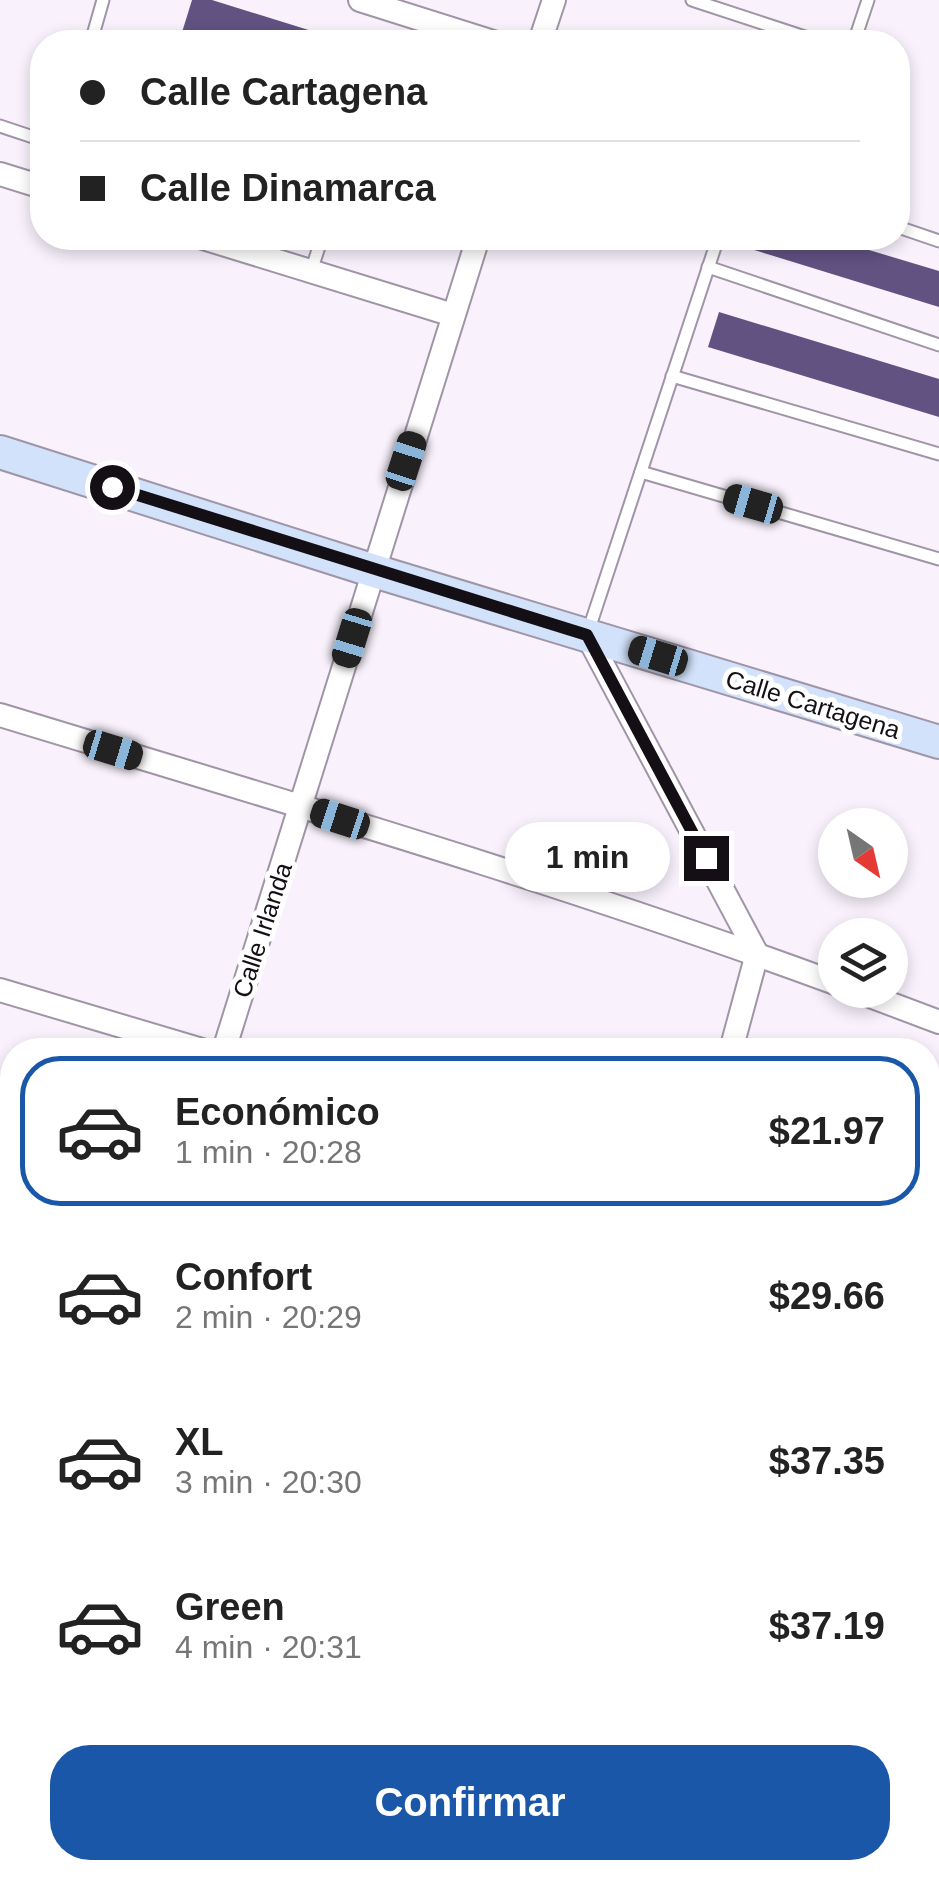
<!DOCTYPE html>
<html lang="es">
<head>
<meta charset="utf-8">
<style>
  body { margin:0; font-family:Arial,sans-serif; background:#f2f2f2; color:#222; height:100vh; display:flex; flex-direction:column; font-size:38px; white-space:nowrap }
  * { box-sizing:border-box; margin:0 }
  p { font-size:32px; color:#767676 }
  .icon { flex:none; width:55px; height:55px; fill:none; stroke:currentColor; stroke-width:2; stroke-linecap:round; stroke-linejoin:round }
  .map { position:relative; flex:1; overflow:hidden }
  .details { position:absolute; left:0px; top:1038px; width:940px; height:842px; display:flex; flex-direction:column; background:#fff; border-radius:40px 40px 0 0; box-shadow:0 5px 15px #0003 }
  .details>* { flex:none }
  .top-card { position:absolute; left:30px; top:30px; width:880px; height:220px; border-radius:40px; box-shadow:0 5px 15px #0003; display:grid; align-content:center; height:220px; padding:0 50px; background:#fff }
  .needle { width:65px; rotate:146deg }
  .fabs { position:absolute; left:818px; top:808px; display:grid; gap:20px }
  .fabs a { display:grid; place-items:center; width:90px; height:90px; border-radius:50%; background:#fff; box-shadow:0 5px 15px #0003; font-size:50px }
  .end { position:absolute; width:45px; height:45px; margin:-22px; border:12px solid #130f15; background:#fff; box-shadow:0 0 0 5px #fff }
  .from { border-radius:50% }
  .bubble { position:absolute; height:70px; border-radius:35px; background:#fff; box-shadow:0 5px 15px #0003; font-size:32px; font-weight:700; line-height:70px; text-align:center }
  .car { position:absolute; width:30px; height:60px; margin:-30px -15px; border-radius:12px; box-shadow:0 0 8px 2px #0007; background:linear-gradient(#222 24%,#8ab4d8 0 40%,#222 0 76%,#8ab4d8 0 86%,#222 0) }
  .top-card b { display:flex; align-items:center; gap:35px; height:95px; font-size:38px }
  .top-card b+b { border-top:2px solid #e0e0e0 }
  .top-card i { width:25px; height:25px; background:#222 }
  ul { padding:18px 0 0; list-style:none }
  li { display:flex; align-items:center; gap:30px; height:150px; margin:0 20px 15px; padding:0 30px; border:5px solid transparent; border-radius:40px }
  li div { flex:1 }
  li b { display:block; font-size:38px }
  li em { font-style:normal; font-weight:700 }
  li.current { border-color:#1a57a8 }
  li>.icon { width:90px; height:90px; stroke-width:1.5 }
  .primary-button { display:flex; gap:20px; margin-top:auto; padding:20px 50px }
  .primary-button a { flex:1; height:115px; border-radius:40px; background:#1a57a8; color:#fff; font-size:40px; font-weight:700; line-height:115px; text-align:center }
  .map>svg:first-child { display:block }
</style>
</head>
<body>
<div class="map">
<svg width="939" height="1879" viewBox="0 0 939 1879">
  <rect width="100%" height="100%" fill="#f9f2fd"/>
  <!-- building -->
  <g fill="#615282">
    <polygon points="192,0 212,0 315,32 312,42 179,42"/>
    <polygon points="740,238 829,238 939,271 939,307 738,245"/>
    <polygon points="719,312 939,379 939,417 708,347"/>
  </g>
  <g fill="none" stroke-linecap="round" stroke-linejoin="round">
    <!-- lane casing -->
    <g stroke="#a095a7" stroke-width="15">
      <g id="lane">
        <polyline points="692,0 820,42"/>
        <polyline points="91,42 103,0"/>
        <polyline points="854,42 868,0"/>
        <polyline points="0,126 42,140"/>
        <polyline points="898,227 939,241"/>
        <polyline points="708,267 939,345"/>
        <polyline points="311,271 322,238"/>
        <polyline points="672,376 939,454"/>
        <polyline points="641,472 939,559"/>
        <polyline points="588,632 718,238"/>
      </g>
    </g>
    <!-- street casing -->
    <g stroke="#a095a7" stroke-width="26">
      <g id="street">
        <polyline points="360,0 493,42"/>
        <polyline points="540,42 554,0"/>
        <polyline points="0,174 42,187"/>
        <polyline points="203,238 453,315"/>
        <polyline points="587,635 757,954 731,1050"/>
        <path d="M0 715C279 800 561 882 835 983"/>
        <polyline points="0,990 202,1050"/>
        <polyline points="854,990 939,1022"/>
        <polyline points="224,1050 478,238"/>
        <polyline points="928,1313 939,1277"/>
        <polyline points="928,1785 939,1788"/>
        <polyline points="473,1879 477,1868"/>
        <polyline points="755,1879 759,1868"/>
      </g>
    </g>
    <!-- secondary casing -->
    <g stroke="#a095a7" stroke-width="36">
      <g id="secondary">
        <polyline points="0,452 371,570 939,742"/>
        <polyline points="0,1259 12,1263"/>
        <polyline points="0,1316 12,1320"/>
        <polyline points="928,1493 939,1501"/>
      </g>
    </g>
    <!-- lane -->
    <use href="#lane" stroke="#fff" stroke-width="11"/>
    <!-- street -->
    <use href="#street" stroke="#fff" stroke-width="22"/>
    <!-- secondary -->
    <use href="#secondary" stroke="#d2e2fa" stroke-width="32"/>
  </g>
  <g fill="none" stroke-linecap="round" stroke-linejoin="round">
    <!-- route -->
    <polyline stroke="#130f15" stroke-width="12" points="112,487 587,635 706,858"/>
  </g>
  <g text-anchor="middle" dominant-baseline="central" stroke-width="10" stroke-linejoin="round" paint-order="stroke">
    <!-- street labels -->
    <g font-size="25" fill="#130f15" stroke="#fff">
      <text transform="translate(813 704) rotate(17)">Calle Cartagena</text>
      <text transform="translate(262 930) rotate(-72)">Calle Irlanda</text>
    </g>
  </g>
</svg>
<div class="fabs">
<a><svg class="needle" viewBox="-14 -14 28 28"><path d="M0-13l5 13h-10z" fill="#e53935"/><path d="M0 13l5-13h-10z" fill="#767676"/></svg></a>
<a><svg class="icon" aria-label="layers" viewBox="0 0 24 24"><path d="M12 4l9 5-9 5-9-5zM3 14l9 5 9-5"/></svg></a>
</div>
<i class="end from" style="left:112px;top:487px"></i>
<i class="end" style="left:706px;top:858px"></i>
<div class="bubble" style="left:505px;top:822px;width:165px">1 min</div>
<i class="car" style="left:406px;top:461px;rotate:18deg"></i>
<i class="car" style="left:753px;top:504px;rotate:286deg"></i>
<i class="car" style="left:352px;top:638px;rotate:197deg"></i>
<i class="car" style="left:658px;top:656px;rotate:287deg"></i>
<i class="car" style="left:113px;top:750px;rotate:107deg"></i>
<i class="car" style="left:340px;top:819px;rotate:288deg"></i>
<div class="top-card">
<b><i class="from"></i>Calle Cartagena</b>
<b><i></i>Calle Dinamarca</b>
</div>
<section class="details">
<ul>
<li class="current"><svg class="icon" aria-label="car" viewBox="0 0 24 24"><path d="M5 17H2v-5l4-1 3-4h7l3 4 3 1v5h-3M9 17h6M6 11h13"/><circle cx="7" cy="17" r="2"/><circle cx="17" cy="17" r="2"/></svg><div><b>Económico</b><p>1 min · 20:28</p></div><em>$21.97</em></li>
<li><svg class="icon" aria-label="car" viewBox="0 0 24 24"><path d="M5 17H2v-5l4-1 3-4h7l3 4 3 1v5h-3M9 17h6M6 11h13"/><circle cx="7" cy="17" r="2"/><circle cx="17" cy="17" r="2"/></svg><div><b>Confort</b><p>2 min · 20:29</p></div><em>$29.66</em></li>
<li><svg class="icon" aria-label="car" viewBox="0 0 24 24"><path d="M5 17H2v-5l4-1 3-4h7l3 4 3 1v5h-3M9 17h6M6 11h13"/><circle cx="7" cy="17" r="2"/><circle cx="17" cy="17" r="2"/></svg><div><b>XL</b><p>3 min · 20:30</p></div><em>$37.35</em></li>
<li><svg class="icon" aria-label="car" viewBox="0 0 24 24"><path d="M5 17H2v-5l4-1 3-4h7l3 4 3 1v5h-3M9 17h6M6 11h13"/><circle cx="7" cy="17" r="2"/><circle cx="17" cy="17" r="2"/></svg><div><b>Green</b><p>4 min · 20:31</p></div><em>$37.19</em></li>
</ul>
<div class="primary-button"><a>Confirmar</a></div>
</section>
</div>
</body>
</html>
